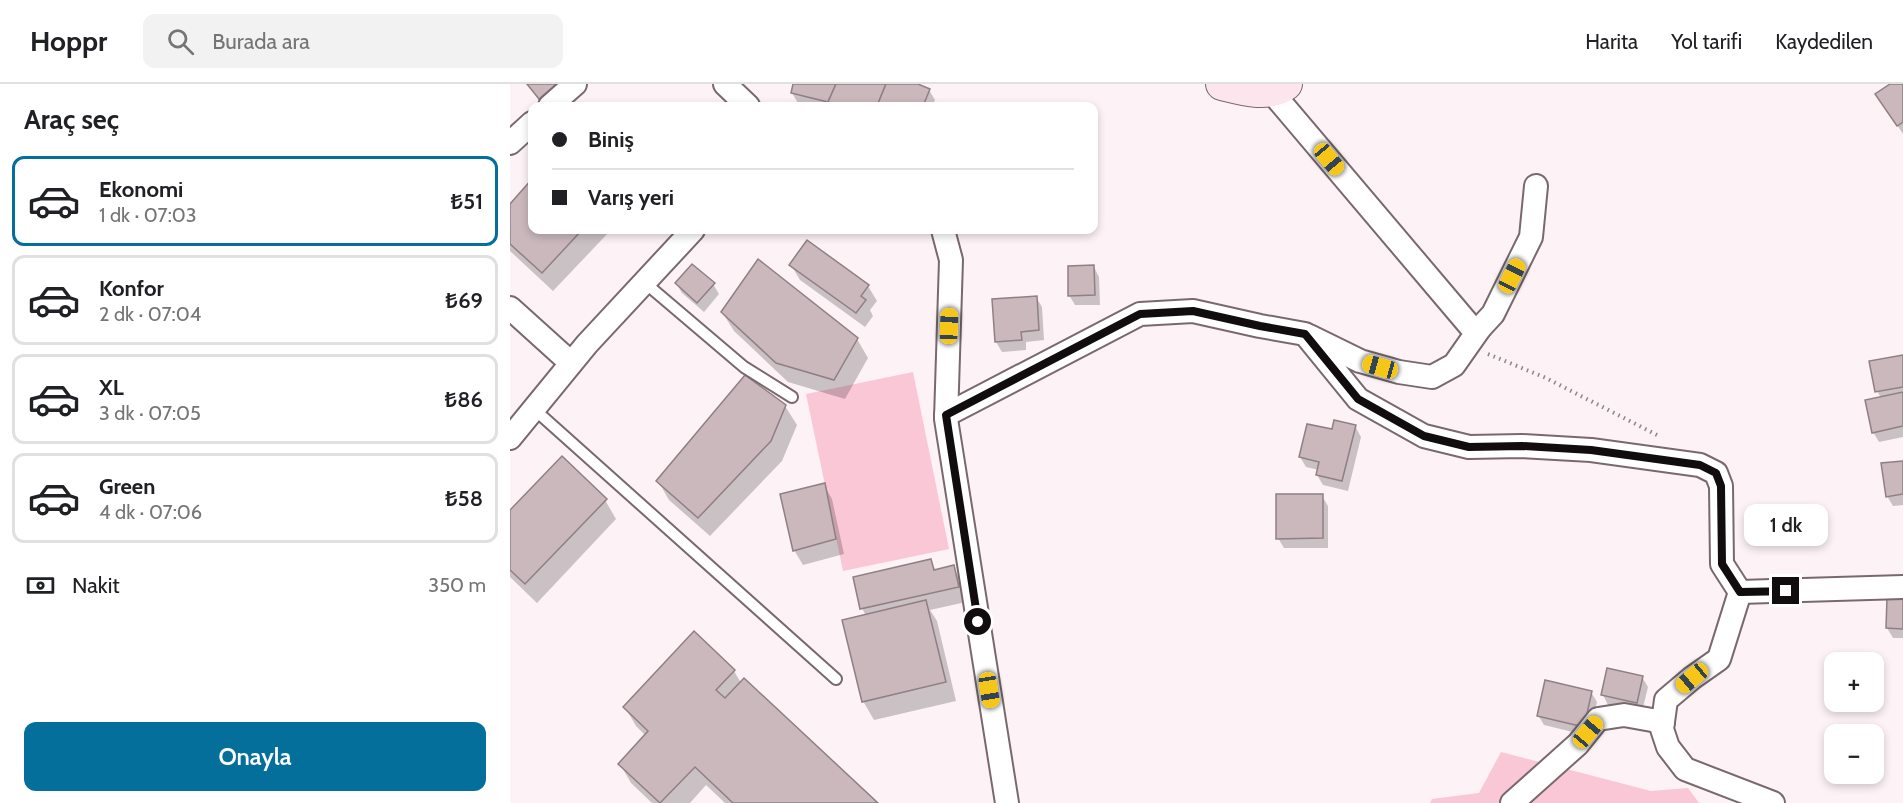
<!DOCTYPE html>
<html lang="tr">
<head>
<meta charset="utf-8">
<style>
  body { margin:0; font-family:Cabin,sans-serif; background:#f2f2f2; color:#202124; height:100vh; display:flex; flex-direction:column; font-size:22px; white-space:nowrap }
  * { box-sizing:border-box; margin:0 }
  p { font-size:20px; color:#757577 }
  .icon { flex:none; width:33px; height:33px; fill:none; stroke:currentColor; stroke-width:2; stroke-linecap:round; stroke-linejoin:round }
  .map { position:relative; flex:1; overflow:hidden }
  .drawer { display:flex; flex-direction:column; background:#fff; width:510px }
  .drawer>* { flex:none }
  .guide { position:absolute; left:18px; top:18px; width:570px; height:132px; border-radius:12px; box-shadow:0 3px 9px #0003; display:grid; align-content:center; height:132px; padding:0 24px; background:#fff }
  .fabs { position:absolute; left:1314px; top:568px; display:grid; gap:12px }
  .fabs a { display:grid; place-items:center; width:60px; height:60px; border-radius:12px; background:#fff; box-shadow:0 3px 9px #0003; font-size:30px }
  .end { position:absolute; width:27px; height:27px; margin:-14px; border:8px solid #110c0d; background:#fff; box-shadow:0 0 0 3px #fff }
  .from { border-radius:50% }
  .bubble { position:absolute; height:42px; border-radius:12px; background:#fff; box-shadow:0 3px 9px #0003; font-size:20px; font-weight:600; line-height:42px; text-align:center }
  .car { position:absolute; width:18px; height:36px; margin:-18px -9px; border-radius:8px; box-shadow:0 0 4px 2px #0007; background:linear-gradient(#f5c518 24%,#345 0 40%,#f5c518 0 76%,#345 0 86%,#f5c518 0) }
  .guide b { display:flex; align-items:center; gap:21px; height:57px; font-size:22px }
  .guide b+b { border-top:2px solid #e0e0e0 }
  .guide i { width:15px; height:15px; background:#202124 }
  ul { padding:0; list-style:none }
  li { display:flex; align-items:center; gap:18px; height:90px; margin:0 12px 9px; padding:0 12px; border:3px solid #e0e0e0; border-radius:12px }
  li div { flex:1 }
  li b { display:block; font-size:22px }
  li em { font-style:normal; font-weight:600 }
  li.selected { border-color:#056f9c }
  li>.icon { width:54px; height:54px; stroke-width:1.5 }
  h2 { padding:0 24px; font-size:27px; line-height:72px }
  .pay { display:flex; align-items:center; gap:15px; height:66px; padding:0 24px; font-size:22px }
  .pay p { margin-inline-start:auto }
  .action { display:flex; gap:12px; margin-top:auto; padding:12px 24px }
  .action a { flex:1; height:69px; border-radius:12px; background:#056f9c; color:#fff; font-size:24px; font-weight:600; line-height:69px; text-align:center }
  header { display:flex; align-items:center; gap:36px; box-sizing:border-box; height:84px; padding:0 30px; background:#fff; border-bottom:2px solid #e0e0e0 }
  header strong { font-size:28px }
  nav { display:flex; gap:33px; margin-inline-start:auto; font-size:21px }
  .search { width:420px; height:54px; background:#f2f2f2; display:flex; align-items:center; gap:15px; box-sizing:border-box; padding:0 21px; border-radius:12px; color:#757577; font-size:22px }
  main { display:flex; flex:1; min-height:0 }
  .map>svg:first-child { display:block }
</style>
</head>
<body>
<header>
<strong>Hoppr</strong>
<div class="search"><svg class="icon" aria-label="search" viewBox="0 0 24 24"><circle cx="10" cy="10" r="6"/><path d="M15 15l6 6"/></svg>Burada ara</div>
<nav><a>Harita</a><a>Yol tarifi</a><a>Kaydedilen</a></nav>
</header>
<main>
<section class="drawer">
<h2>Araç seç</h2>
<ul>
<li class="selected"><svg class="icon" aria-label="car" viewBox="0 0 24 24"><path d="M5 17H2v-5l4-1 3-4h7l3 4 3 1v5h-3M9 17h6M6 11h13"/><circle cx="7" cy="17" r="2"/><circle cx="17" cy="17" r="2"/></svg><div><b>Ekonomi</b><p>1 dk · 07:03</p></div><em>₺51</em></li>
<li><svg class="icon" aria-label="car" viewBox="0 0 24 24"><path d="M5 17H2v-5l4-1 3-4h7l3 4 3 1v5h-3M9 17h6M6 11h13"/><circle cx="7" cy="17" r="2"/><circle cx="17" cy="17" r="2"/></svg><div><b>Konfor</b><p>2 dk · 07:04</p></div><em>₺69</em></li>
<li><svg class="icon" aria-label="car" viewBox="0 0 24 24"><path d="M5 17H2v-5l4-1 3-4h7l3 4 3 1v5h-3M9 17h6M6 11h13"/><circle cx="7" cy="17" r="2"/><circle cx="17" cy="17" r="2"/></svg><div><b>XL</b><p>3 dk · 07:05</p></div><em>₺86</em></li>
<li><svg class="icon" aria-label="car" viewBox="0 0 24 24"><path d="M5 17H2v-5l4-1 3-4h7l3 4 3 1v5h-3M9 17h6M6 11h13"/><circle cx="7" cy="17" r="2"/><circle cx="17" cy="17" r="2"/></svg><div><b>Green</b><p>4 dk · 07:06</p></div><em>₺58</em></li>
</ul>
<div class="pay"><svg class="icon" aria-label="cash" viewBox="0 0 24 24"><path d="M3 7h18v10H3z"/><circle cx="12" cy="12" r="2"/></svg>Nakit<p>350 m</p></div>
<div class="action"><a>Onayla</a></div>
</section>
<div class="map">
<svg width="1393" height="719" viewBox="0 0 1393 719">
  <rect width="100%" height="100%" fill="#fdf2f5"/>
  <!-- green -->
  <g fill="#fac7d7">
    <polygon points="403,288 439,465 333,487 296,310"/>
    <polygon points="991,668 1141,707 1178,704 1189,719 920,719 922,715 969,709"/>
  </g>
  <!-- shadow -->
  <g fill="#0003">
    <polygon points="16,0 72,0 34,22"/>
    <polygon points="284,0 404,0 419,6 425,16 422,22 303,22 288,19 282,9"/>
    <polygon points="1382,0 1393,0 1393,50 1373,20"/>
    <polygon points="22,98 22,146 101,146 43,207 0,167 0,122"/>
    <polygon points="281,181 358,202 367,217 360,226 363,232 355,243 290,196"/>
    <polygon points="584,183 589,193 590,221 565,221 559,211"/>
    <polygon points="166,199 203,200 209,210 194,228 172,209"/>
    <polygon points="526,213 532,223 534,256 516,258 516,266 492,268 486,258"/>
    <polygon points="212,228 347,255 358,274 335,315 278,298 224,247"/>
    <polygon points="1393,272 1393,353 1369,358 1363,348 1371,314 1367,307 1361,278"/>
    <polygon points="275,322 287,341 272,377 200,452 159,416 148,397"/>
    <polygon points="845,342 851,353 838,407 813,401 807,391 809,386 796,383 790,373 823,347"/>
    <polygon points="1393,378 1393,421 1383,422 1377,412 1373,381"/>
    <polygon points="314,401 322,415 334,470 293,481 284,466"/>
    <polygon points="812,412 818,422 818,464 774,464 768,454"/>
    <polygon points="95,416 106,435 27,519 0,493 0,429"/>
    <polygon points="420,476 426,487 443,483 452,498 456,518 420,526 427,537 446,617 364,636 353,617 356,532 352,524"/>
    <polygon points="1378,514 1393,515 1393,554 1383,554 1377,544"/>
    <polygon points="224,587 231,599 234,596 366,719 215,719 196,701 180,719 142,719 121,699 110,680 136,652 126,642 115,623"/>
    <polygon points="1132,593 1138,603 1132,628 1098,621 1093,611"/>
    <polygon points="1081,608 1087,618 1079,652 1034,641 1028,631"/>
  </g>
  <!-- building -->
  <g fill="#cab8bd" stroke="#907f84" stroke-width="1.5">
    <polygon points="17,0 47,0 29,15"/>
    <polygon points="283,0 326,0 318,18 281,9"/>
    <polygon points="326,0 376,0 367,22 329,22 318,18"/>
    <polygon points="376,0 408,0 420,5 413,22 367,22"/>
    <polygon points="1380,0 1393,0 1393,38 1387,42 1365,10"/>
    <polygon points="22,95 22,146 72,146 32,189 0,160 0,120"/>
    <polygon points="297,156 359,201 351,212 356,216 346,229 279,181"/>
    <polygon points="248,175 348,254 324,296 266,279 211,228"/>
    <polygon points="182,180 205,199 187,219 165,199"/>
    <polygon points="584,181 585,211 558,212 558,182"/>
    <polygon points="527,212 529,246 511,248 512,256 485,258 482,215"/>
    <polygon points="1393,271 1393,303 1365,308 1359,277"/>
    <polygon points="235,291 276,321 261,357 188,434 146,397"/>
    <polygon points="1393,308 1393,342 1362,349 1355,316"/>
    <polygon points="824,336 846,341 832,397 806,391 809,378 789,373 797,340 822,345"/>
    <polygon points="52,372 97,415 15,500 0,486 0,426"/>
    <polygon points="1393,377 1393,410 1376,413 1371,379"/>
    <polygon points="315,399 326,455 283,467 270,410"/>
    <polygon points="766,410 813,410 813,454 766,455"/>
    <polygon points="421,475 424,486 444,481 449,503 350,525 343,493"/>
    <polygon points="1377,513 1393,513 1393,545 1376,544"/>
    <polygon points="416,516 436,598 352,618 332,536"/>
    <polygon points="184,547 225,586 206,606 215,614 234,594 368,719 223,719 185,683 150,719 108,680 138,647 113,623"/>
    <polygon points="1097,584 1133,592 1127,619 1091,611"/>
    <polygon points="1035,596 1082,607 1074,643 1027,632"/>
  </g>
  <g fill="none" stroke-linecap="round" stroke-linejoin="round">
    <!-- service casing -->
    <g stroke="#79696e" stroke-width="14">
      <g id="service">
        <polyline points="134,198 234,283 282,313"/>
        <polyline points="24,325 326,595"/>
      </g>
    </g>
    <!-- minor casing -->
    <g stroke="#79696e" stroke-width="26">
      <g id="minor">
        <polyline points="215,0 238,22"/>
        <polyline points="760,6 960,242 970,244 983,230 1021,153 1026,102"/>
        <polyline points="40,22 65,0"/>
        <polyline points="0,59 22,39"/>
        <polyline points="433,146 441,176 436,335 497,719"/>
        <polyline points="0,224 61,279"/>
        <polyline points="799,252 850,277 889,288 922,293 944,281 970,244"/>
        <polyline points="436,331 630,230 683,227 750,242 795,250 848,315 914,352 959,363 1012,362 1081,366 1190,381 1206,389 1211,402 1212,480 1230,508 1209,575 1182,594 1156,616 1152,645 1158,663 1175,685 1263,719"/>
        <polyline points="0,354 77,260 183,146"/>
        <polyline points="1230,508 1393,503"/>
        <polyline points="1002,719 1068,660 1088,635 1114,631 1153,638"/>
      </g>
    </g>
    <!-- secondary casing -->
    <g stroke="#79696e" stroke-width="34">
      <path id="secondary" d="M712 0C732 5 759 13 776 0"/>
    </g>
    <!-- path -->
    <polyline stroke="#8d8587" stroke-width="4" stroke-dasharray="1.5 4.5" stroke-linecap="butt" points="978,270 1036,294 1147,351"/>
    <!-- service -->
    <use href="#service" stroke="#fff" stroke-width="10"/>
    <!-- minor -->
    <use href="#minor" stroke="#fff" stroke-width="22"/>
    <!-- secondary -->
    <use href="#secondary" stroke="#fce5ec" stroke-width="32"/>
  </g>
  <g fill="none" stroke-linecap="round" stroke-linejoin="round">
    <!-- route -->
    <polyline stroke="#110c0d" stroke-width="8" points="468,538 436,331 630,230 683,227 750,242 795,250 848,315 914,352 959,363 1012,362 1081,366 1190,381 1206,389 1211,402 1212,480 1230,508 1276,507"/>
  </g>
</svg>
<div class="fabs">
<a>+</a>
<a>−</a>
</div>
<i class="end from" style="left:468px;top:538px"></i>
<i class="end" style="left:1276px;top:507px"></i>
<div class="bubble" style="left:1234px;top:420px;width:84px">1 dk</div>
<i class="car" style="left:819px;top:75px;rotate:140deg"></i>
<i class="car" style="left:1002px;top:192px;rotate:27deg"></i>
<i class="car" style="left:439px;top:242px;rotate:2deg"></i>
<i class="car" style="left:870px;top:283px;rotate:286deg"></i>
<i class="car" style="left:1182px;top:594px;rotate:230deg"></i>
<i class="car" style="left:479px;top:606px;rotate:171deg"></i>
<i class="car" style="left:1078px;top:648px;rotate:40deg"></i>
<div class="guide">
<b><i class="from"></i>Biniş</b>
<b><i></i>Varış yeri</b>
</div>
</div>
</main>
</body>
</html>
